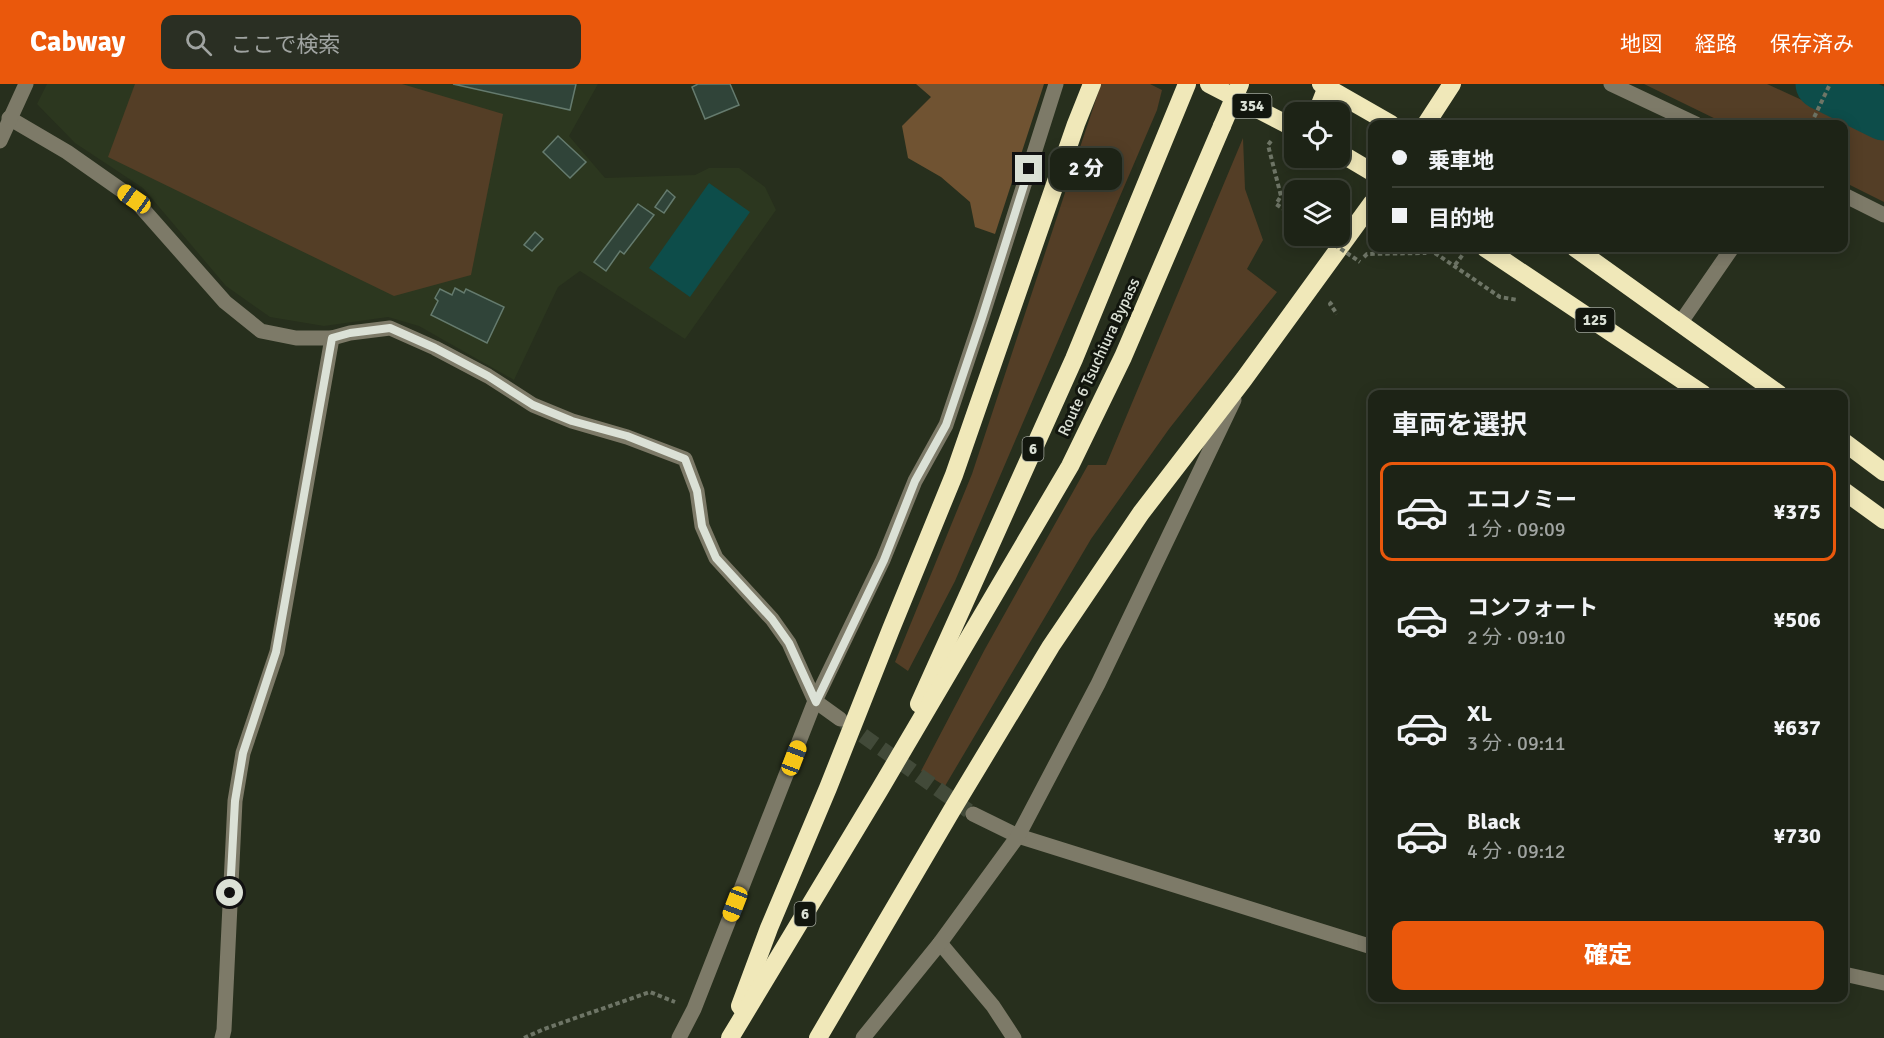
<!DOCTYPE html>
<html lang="ja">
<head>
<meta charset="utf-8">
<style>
  body { margin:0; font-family:Signika,"Noto Sans JP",sans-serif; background:#2a2f23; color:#f1f3f6; height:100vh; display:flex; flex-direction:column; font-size:22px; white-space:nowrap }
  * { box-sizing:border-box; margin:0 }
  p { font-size:20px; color:#a0a4a1 }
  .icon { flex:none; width:33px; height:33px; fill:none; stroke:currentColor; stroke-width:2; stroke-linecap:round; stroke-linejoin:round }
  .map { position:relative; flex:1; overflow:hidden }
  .details { position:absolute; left:1368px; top:306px; width:480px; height:612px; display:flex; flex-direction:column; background:#1d2316; border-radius:12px; box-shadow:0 3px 15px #0003,0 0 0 2px #3b4035 }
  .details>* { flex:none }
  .banner { position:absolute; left:1368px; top:36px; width:480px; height:132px; border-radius:12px; box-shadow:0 3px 15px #0003,0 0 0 2px #3b4035; display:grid; align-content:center; height:132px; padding:0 24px; background:#1d2316 }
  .tools { position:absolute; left:1284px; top:18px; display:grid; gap:12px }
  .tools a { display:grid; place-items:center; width:66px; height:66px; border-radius:12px; background:#1d2316; box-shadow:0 3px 15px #0003,0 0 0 2px #3b4035; font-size:30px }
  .end { position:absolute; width:27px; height:27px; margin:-14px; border:8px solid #dbe1d6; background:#111; box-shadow:0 0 0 3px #111 }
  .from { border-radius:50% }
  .bubble { position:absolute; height:42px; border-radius:12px; background:#1d2316; box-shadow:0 3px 15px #0003,0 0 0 2px #3b4035; font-size:20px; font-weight:800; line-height:42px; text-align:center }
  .car { position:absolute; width:18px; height:36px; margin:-18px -9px; border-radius:8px; box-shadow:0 0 4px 2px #0007; background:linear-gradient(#f5c518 24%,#345 0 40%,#f5c518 0 76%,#345 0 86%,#f5c518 0) }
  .banner b { display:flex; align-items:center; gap:21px; height:57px; font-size:22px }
  .banner b+b { border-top:2px solid #3b4035 }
  .banner i { width:15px; height:15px; background:#f1f3f6 }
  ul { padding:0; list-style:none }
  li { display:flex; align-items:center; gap:18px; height:99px; margin:0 12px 9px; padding:0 12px; border:3px solid transparent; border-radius:12px }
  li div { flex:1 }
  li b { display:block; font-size:22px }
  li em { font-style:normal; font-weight:800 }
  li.active { border-color:#ea580c }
  li>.icon { width:54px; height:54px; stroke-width:1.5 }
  h2 { padding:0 24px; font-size:27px; line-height:72px }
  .primary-button { display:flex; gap:12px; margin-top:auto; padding:12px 24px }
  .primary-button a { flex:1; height:69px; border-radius:12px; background:#ea580c; color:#fff; font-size:24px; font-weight:800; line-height:69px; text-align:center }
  header { display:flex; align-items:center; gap:36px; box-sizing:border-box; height:84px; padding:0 30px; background:#ea580c; color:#fff }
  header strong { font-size:28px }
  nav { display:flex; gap:33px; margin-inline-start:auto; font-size:21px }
  .search { width:420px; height:54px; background:#2a2f23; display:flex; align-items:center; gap:15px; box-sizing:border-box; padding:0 21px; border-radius:12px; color:#a0a4a1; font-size:22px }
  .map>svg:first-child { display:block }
</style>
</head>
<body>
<header>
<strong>Cabway</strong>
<div class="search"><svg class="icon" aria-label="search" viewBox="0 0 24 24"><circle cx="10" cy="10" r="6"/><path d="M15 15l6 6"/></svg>ここで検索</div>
<nav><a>地図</a><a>経路</a><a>保存済み</a></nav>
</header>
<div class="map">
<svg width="1884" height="954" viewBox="0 0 1884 954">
  <rect width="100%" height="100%" fill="#272f1d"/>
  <!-- built -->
  <polygon fill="#2c371f" points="47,0 598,0 569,52 605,94 695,91 709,84 739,84 765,103 776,126 685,255 580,187 558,203 514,296 419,242 388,233 324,242 270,233 226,202 143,104 75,59 37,20"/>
  <!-- green -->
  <g fill="#543e26">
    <polygon points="135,0 402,0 503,30 471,191 394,212 108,73"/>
    <polygon points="1101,0 1150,0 1162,6 1157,26 955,497 908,587 895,578 972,390"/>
    <polygon points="1644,0 1767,0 1884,54 1884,118 1844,98 1844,40 1726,40"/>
    <polygon points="1243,54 1245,105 1263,156 1247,185 1277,208 1169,345 1091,455 945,702 921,687 985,565 1088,381 1106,381"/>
  </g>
  <!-- forest -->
  <polygon fill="#705332" points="916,0 1044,0 995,150 975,143 970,118 941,93 908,74 902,42 931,13"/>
  <!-- water -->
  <polygon fill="#0d4d4a" points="709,99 750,128 690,213 649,184"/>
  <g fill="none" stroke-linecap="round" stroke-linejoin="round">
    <!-- river -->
    <polyline stroke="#0d4d4a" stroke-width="51" points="1821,0 1884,31"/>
  </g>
  <!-- building -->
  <g fill="#304439" stroke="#657b6e" stroke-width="1.5">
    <polygon points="453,0 576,0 570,26"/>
    <polygon points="698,0 730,0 739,21 705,35 692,3"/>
    <polygon points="558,52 586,78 570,94 543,68"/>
    <polygon points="667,106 675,113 664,129 655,123"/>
    <polygon points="638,120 654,131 624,170 620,167 606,187 594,178"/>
    <polygon points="535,148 543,155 532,167 524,161"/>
    <polygon points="455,204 464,209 466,205 504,223 487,259 431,231 438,217 435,214 440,205 452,211"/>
  </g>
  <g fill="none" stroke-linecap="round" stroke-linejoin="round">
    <!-- minor-tunnel -->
    <polyline stroke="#424a39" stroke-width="15" stroke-dasharray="15 8" stroke-linecap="butt" points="844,638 973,730"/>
    <!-- path -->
    <g stroke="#6e7566" stroke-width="4" stroke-dasharray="4.5 3" stroke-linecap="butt">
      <polyline points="1495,35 1497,40"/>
      <polyline points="1811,40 1830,0"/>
      <polyline points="1271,57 1268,61 1281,112 1276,120 1294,132"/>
      <polyline points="1364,173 1367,170 1425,169 1429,165 1500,213 1518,216"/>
      <polyline points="1455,181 1464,169"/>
      <polyline points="1332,218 1330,220 1337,230"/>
      <polyline points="524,954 544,945 650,908 675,918"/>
    </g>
    <!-- minor -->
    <g stroke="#7d7a68" stroke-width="15">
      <polyline points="1611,0 1696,40"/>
      <polyline points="9,34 67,68 134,115 225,218 261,247 296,254 332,254 350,249 390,244 435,264 488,292 533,321 572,337 627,353 685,375 697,407 702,442 716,474 772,535 789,559 815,617 840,635"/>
      <polyline points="0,57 26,0"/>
      <polyline points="1844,111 1884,131"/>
      <polyline points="1681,238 1732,164"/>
      <polyline points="973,730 1018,752 1372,863"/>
      <polyline points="940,859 993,922 1014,954"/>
      <polyline points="1844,890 1884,899"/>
      <polyline points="222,954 224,946 235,717 243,669 277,568 332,254"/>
      <polyline points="679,954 694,925 815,617 883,476 915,397 946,341 982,233 1056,0"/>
      <polyline points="863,954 940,859 1018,752 1098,600 1234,316"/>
    </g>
    <!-- highway -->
    <g stroke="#f0e8b9" stroke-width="18">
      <polyline points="1209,0 1294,44"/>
      <polyline points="1321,0 1391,40"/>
      <polyline points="1317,28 1328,0"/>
      <polyline points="1426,40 1452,0"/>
      <polyline points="1340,69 1372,88"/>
      <polyline points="1485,164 1703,310"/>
      <polyline points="1575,164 1779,310"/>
      <polyline points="1844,358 1884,388"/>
      <polyline points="1844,407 1884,436"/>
      <polyline points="919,620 1074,275 1187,0"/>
      <polyline points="740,922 769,844 828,704 891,545 954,391 1076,40 1092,0"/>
      <polyline points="730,954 880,705 1070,382 1123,273 1222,42"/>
      <polyline points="818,954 952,726 1051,562 1141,429 1244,295 1372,119"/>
    </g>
    <!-- path-bridge -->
    <polyline stroke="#6e7566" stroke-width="4" stroke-dasharray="4.5 3" stroke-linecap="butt" points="1322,152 1360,178"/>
    <!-- highway-bridge -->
    <polyline stroke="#f0e8b9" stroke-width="18" points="1222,42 1240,0"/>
  </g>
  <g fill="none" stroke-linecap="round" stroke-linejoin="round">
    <!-- route -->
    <polyline stroke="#dbe1d6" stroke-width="8" points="230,809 235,717 243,669 276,568 332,254 350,249 390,244 435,264 488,292 533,321 572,337 627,352 685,375 697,407 702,442 716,474 772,535 789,559 816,618 884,476 915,397 946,341 982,234 1029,85"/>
  </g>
  <g text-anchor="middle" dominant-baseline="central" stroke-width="6" stroke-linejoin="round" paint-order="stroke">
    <!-- shield labels -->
    <g fill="#12160e" stroke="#9fa49a" stroke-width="1.5">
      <rect x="1232.5" y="10" width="39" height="24" rx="4.5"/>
      <rect x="1575.5" y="224" width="39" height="24" rx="4.5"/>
      <rect x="1022.5" y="353" width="21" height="24" rx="4.5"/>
      <rect x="794.5" y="818" width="21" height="24" rx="4.5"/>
    </g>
    <g font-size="15" font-weight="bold" fill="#dbe1d6">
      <text x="1252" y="22">354</text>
      <text x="1595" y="236">125</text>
      <text x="1033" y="365">6</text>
      <text x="805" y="830">6</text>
    </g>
    <!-- street labels -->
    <g font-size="16" fill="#dbe1d6" stroke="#12160e">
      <text transform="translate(1099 273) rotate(-65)">Route 6 Tsuchiura Bypass</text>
    </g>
  </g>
</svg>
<div class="tools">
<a><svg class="icon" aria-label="locate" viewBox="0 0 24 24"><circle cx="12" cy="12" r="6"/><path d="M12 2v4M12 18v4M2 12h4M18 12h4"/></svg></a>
<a><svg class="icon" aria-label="layers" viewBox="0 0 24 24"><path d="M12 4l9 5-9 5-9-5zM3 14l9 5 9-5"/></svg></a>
</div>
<i class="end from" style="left:230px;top:809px"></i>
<i class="end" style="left:1029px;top:85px"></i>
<div class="bubble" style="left:1050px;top:64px;width:72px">2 分</div>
<i class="car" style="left:134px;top:115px;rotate:305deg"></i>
<i class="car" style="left:794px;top:674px;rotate:21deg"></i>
<i class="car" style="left:735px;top:820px;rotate:201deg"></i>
<div class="banner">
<b><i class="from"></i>乗車地</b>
<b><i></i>目的地</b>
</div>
<section class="details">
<h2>車両を選択</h2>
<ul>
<li class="active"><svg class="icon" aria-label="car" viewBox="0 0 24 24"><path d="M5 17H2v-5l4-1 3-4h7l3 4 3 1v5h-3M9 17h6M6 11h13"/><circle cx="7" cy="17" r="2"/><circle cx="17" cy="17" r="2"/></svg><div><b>エコノミー</b><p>1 分 · 09:09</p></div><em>¥375</em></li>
<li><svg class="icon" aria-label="car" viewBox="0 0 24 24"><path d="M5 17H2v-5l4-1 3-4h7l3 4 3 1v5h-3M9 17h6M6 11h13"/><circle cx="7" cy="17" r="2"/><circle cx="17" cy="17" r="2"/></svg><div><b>コンフォート</b><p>2 分 · 09:10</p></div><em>¥506</em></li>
<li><svg class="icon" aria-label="car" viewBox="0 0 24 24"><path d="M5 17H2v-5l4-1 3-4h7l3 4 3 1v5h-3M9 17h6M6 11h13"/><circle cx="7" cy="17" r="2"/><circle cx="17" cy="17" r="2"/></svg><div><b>XL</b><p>3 分 · 09:11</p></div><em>¥637</em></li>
<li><svg class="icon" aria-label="car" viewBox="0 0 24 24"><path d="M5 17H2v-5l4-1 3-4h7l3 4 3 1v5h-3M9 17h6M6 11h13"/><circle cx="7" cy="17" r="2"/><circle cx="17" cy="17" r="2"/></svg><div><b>Black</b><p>4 分 · 09:12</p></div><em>¥730</em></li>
</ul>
<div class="primary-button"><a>確定</a></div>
</section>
</div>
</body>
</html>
